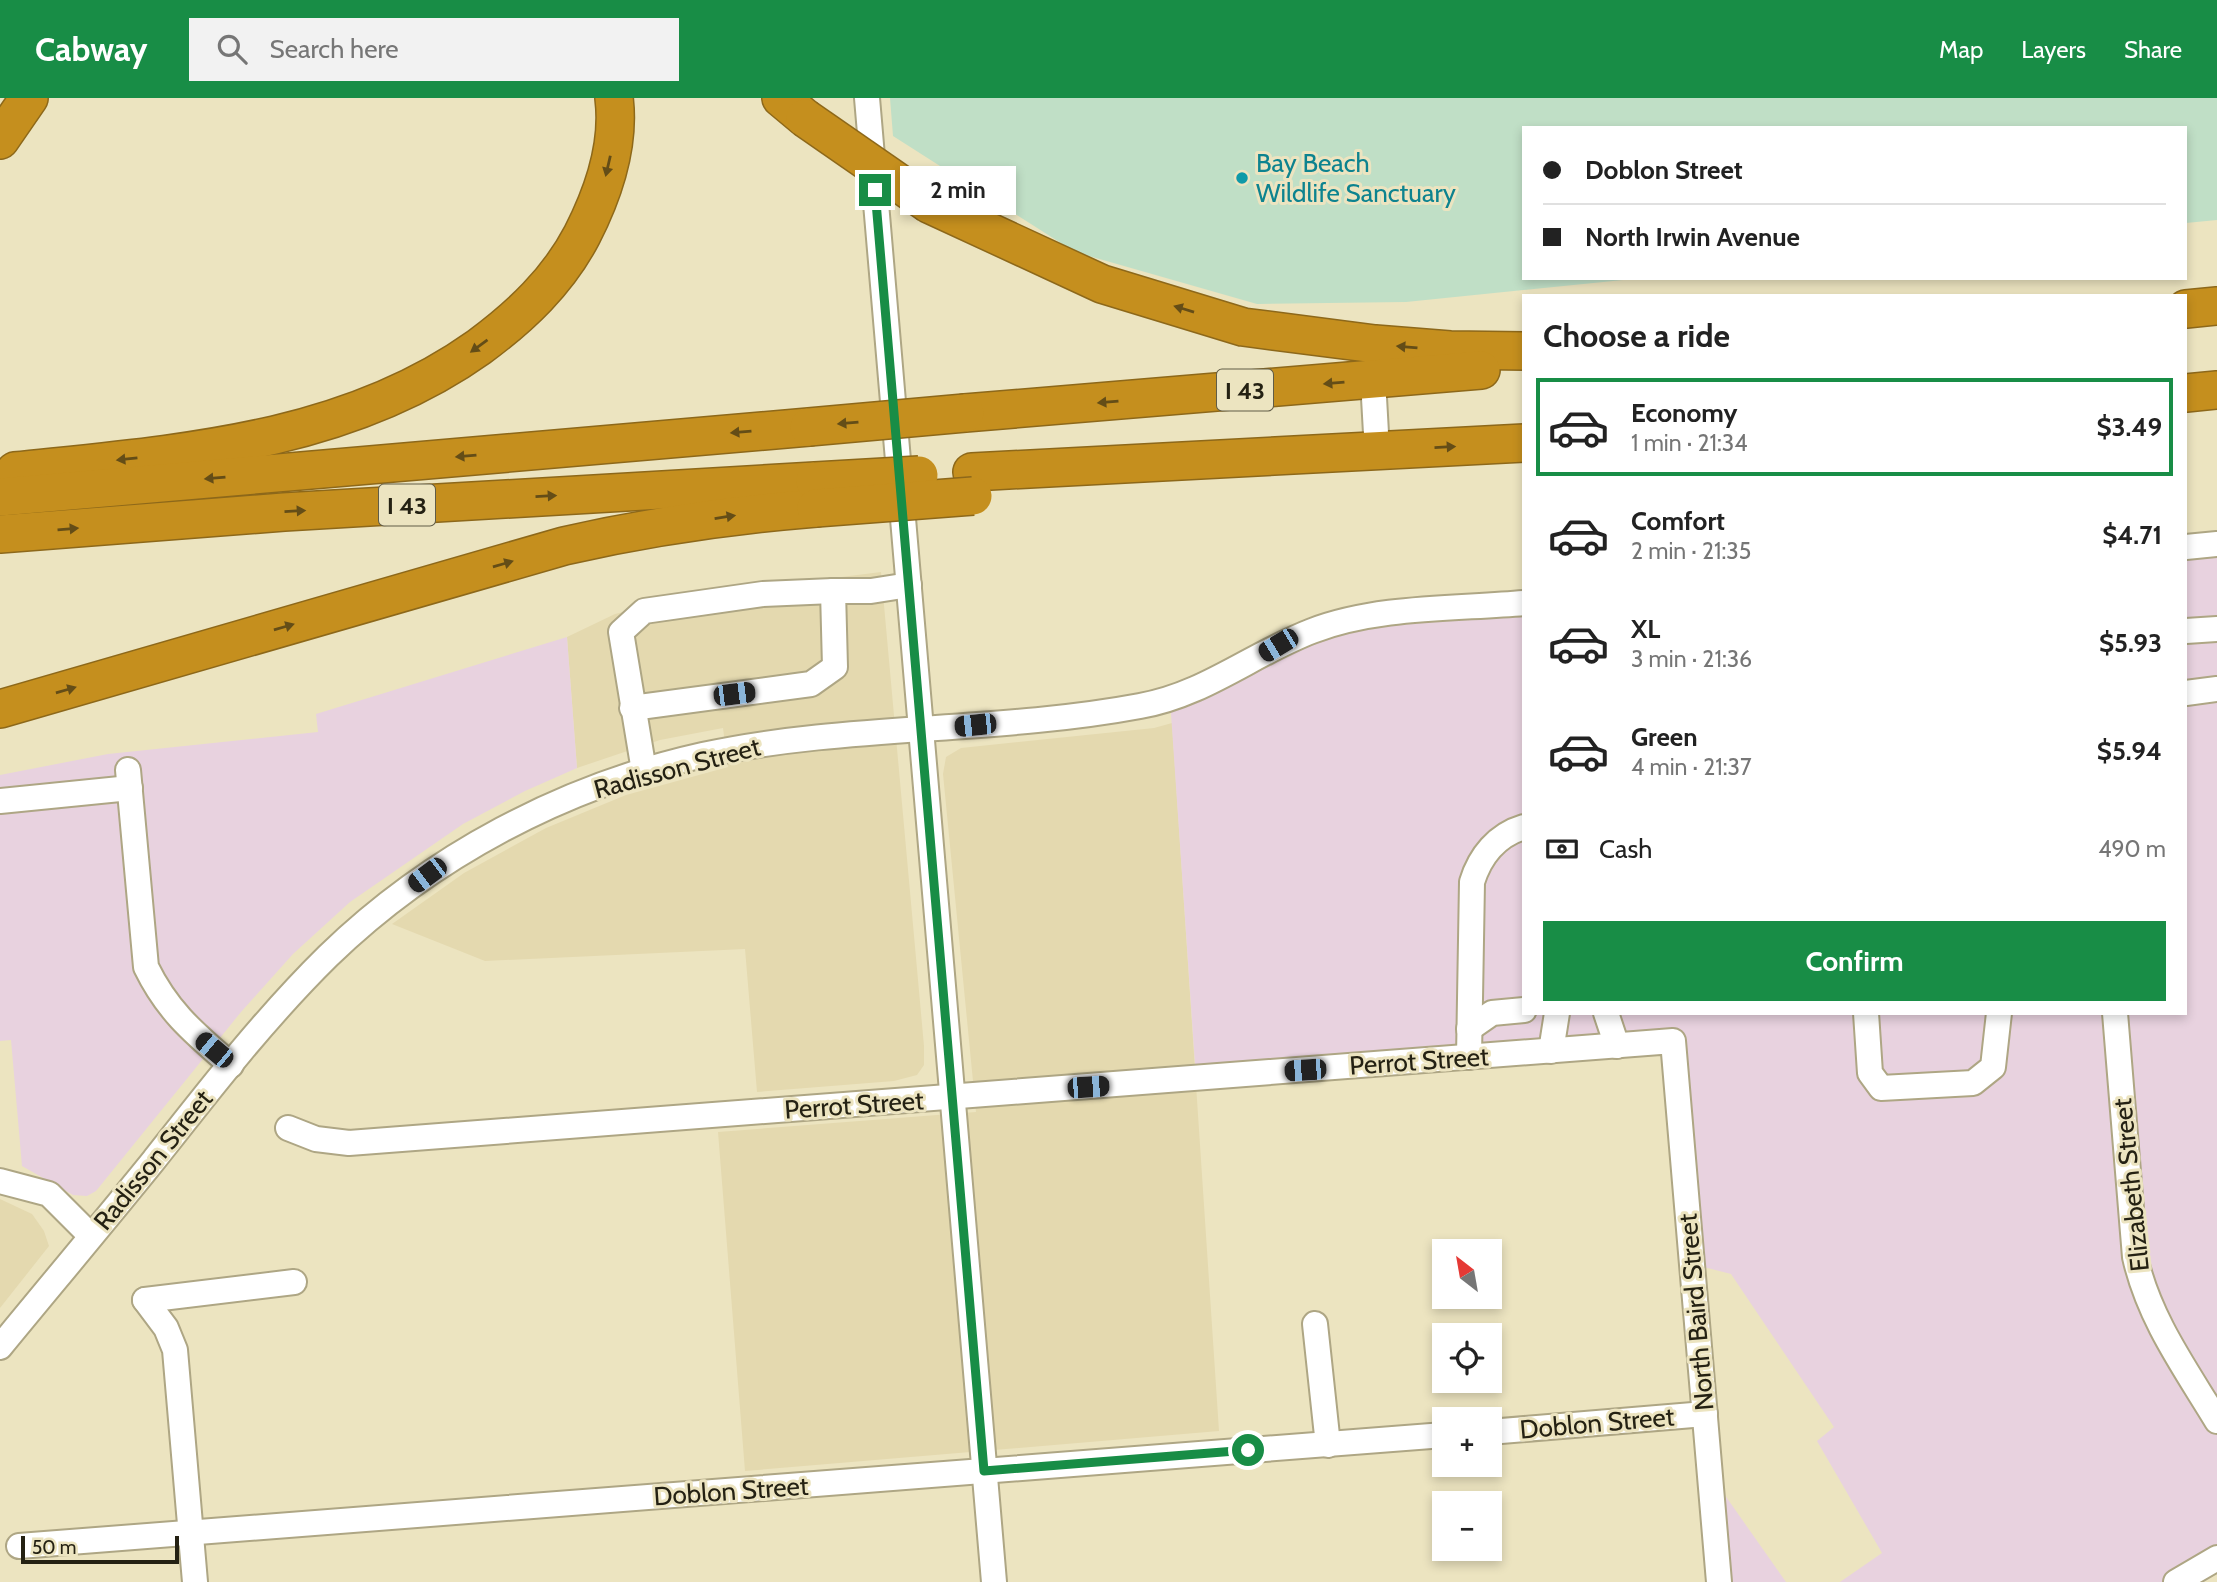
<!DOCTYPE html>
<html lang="en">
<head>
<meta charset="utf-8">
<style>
  body { margin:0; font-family:Cabin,sans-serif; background:#f2f2f2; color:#222; height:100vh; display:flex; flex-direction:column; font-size:26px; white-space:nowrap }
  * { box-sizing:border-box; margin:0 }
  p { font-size:23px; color:#767676 }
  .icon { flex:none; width:38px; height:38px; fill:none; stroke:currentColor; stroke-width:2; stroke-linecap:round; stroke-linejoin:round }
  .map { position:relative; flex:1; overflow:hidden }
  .drawer { position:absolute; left:1522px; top:196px; width:665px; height:721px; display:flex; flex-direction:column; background:#fff; border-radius:0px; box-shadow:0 4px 10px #0003 }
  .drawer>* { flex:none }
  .banner { position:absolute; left:1522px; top:28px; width:665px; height:154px; border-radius:0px; box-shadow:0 4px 10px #0003; display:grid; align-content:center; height:154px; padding:0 21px; background:#fff }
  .needle { width:46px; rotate:329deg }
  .fabs { position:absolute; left:1432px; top:1141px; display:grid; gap:14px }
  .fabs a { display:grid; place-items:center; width:70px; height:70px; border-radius:0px; background:#fff; box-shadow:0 4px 10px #0003; font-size:35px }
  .scale { position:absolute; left:21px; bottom:18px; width:158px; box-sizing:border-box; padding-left:7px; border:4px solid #242113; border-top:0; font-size:19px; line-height:24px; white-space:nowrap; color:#242113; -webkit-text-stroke:5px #ece4c0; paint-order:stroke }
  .end { position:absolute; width:32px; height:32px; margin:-16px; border:9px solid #188d46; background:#fff; box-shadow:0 0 0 4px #fff }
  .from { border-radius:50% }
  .bubble { position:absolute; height:49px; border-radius:0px; background:#fff; box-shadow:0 4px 10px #0003; font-size:23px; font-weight:700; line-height:49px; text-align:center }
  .car { position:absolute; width:21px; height:42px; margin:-21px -10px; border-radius:9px; box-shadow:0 0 5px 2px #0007; background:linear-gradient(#222 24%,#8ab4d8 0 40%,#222 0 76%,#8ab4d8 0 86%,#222 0) }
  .banner b { display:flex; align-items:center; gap:24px; height:66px; font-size:26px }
  .banner b+b { border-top:2px solid #e0e0e0 }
  .banner i { width:18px; height:18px; background:#222 }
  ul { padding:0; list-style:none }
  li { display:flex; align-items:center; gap:21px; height:98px; margin:0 14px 10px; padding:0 7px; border:4px solid transparent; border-radius:0px }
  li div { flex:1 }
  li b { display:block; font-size:26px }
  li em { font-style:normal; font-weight:700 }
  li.current { border-color:#188d46 }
  li>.icon { width:63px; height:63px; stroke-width:1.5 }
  h2 { padding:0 21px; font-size:32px; line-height:84px }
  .pay { display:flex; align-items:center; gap:18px; height:77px; padding:0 21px; font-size:26px }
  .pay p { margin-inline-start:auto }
  .primary-button { display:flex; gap:14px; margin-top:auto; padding:14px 21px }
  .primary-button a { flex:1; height:80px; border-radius:0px; background:#188d46; color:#fff; font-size:28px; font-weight:700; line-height:80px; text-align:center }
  header { display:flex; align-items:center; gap:42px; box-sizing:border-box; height:98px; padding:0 35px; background:#188d46; color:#fff }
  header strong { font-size:33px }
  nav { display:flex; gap:38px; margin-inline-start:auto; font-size:24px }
  .search { width:490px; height:63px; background:#f2f2f2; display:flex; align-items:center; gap:18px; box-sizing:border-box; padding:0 24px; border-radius:0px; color:#767676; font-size:26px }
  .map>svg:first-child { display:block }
</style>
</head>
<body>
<header>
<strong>Cabway</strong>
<div class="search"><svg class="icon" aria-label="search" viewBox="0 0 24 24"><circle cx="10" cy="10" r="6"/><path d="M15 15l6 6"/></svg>Search here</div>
<nav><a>Map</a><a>Layers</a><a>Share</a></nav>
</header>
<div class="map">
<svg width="2217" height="1484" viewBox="0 0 2217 1484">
  <rect width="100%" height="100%" fill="#ece4c0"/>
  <!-- built -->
  <g fill="#e4d9af">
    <polygon points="881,474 924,948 924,967 917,977 894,983 757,994 745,851 485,863 392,826 464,775 546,730 626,697 728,669 723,630 660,642 577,670 567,539 615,516 690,498"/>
    <polygon points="1172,625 1219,1333 745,1373 718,1034 976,1014 943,676 946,659 961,650 1154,630"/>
    <polygon points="0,1101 32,1116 44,1133 49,1148 0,1210"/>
  </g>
  <!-- industrial -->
  <g fill="#e8d2df">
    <polygon points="2217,446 2217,1460 2176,1484 1840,1484 1882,1455 1817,1343 1834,1329 1731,1176 1692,1166 1673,943 1196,981 1170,601 1315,531 1524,505 1524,915 2186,915 2186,449"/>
    <polygon points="567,539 577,670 525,693 463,726 350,804 293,856 241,914 96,1093 87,1098 73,1097 22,1068 11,942 0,943 0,677 108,656 318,634 316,616"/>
    <polygon points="1710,1376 1786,1484 1719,1484"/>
  </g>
  <!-- green -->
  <polygon fill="#c0dfc6" points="890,0 2217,0 2217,122 2186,125 2186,30 1524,30 1524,180 1643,180 1406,204 1257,206 1075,154 893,38"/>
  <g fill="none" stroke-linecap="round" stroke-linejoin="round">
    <!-- minor casing -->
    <g stroke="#aea684" stroke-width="28">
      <g id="minor">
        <polyline points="867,0 994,1484"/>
        <polyline points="1373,282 1377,353"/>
        <polyline points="2186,449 2217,446"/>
        <polyline points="2186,533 2217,531"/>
        <polyline points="2186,595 2217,591"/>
        <polyline points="632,610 811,586 835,569 833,493 871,493 909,487"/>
        <path d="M128 672 146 869C168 914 194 935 231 967"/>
        <polyline points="644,673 621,534 644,513 763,496 833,493"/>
        <polyline points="0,703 130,690"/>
        <polyline points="1606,915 1617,948"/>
        <polyline points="1866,915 1870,975 1881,990 1973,985 1993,969 1999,915"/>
        <path d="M2115 915 2135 1159C2149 1221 2185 1270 2217 1323"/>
        <polyline points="1469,931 1492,915 1524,912"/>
        <polyline points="1551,953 1557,915"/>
        <path d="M1469 959 1472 784C1480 758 1497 737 1524 729"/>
        <polyline points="288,1030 316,1041 349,1045 1673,943 1719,1484"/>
        <polyline points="0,1083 49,1096 91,1138"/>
        <polyline points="145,1202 166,1230 175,1252 195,1484"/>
        <polyline points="145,1202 294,1184"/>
        <polyline points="1315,1226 1328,1347"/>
        <path d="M0 1249C51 1187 103 1125 154 1062 209 992 265 920 328 858 431 758 564 688 703 657 846 626 996 635 1140 608 1204 597 1252 556 1312 533 1377 508 1455 511 1524 505"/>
        <polyline points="1489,1334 1705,1316"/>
        <polyline points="19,1448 1444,1337"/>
        <polyline points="2176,1484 2217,1460"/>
      </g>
    </g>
    <!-- highway casing -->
    <g stroke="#8d681a" stroke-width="40">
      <g id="highway">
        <polyline points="781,0 805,20"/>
        <polyline points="0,42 29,0"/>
        <polyline points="929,106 1102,186 1243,229 1375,246 1450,252 1524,253"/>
        <polyline points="2186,211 2217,208"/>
        <polyline points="2186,295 2217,292"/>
        <polyline points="965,315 1481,272"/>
        <path d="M15 373C176 356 343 346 479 249 521 218 558 183 582 137 603 96 620 47 614 0"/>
        <polyline points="972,374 1524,345"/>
        <polyline points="0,399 809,329"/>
        <polyline points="0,436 284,414 815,383"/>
        <path d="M0 611 564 448C647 429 731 417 816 410"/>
      </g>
    </g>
    <!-- minor -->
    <use href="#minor" stroke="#fff" stroke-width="24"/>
    <!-- highway -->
    <use href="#highway" stroke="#c58f1e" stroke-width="37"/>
    <!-- highway-bridge casing -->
    <g stroke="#8d681a" stroke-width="40" stroke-linecap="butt">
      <g id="highway-bridge">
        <polyline points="805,20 929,106"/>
        <polyline points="809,329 965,315"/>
        <polyline points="815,383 919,377"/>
        <polyline points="816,410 973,398"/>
      </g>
    </g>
    <!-- highway-bridge -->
    <use href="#highway-bridge" stroke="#c58f1e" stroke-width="37"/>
  </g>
  <!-- one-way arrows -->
  <defs><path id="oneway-solid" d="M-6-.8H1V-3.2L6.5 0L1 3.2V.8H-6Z" transform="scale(1.75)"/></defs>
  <g fill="#644d17">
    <use href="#oneway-solid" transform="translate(608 68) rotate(103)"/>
    <use href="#oneway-solid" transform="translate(1184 211) rotate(-163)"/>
    <use href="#oneway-solid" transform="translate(479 248) rotate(144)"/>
    <use href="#oneway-solid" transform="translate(1407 249) rotate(-175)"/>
    <use href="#oneway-solid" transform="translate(1334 285) rotate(175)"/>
    <use href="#oneway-solid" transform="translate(1108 304) rotate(175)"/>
    <use href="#oneway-solid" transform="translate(848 325) rotate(175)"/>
    <use href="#oneway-solid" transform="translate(741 334) rotate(175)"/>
    <use href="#oneway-solid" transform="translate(1445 349) rotate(-3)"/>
    <use href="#oneway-solid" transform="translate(466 358) rotate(175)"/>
    <use href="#oneway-solid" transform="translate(127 361) rotate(174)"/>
    <use href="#oneway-solid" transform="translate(215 380) rotate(175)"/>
    <use href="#oneway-solid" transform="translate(546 398) rotate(-3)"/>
    <use href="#oneway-solid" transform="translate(295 413) rotate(-3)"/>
    <use href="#oneway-solid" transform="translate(725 419) rotate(-9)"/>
    <use href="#oneway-solid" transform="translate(68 431) rotate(-5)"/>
    <use href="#oneway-solid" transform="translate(503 466) rotate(-16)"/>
    <use href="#oneway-solid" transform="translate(284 529) rotate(-16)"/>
    <use href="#oneway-solid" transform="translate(66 592) rotate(-16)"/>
  </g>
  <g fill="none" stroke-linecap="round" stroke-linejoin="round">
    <!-- route -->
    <polyline stroke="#188d46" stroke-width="9" points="875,92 984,1373 1248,1352"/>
  </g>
  <!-- markers -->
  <circle fill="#0f9aa8" stroke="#ece4c0" stroke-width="2.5" cx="1242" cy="80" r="7"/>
  <g text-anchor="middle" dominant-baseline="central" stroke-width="6" stroke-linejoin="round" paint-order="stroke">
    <!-- shield labels -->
    <g fill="#ece4c0" stroke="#605c47" stroke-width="2">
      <rect x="1217" y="271.5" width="56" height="41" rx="5"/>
      <rect x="379" y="386.5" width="56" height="41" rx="5"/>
    </g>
    <g font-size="24" font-weight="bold" fill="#242113">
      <text x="1245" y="292">I 43</text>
      <text x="407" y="407">I 43</text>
    </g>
    <!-- culture labels -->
    <g font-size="26" fill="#0d838f" stroke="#ece4c0" text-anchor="start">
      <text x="1256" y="65">Bay Beach<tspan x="1256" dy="30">Wildlife Sanctuary</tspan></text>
    </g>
    <!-- street labels -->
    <g font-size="26" fill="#242113" stroke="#ece4c0">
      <text transform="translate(677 670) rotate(-15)">Radisson Street</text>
      <text transform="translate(1419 963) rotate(-4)">Perrot Street</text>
      <text transform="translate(854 1007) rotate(-4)">Perrot Street</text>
      <text transform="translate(153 1062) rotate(-51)">Radisson Street</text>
      <text transform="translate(2131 1087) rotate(-96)">Elizabeth Street</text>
      <text transform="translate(1696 1214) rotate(-95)">North Baird Street</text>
      <text transform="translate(1597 1325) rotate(-5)">Doblon Street</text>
      <text transform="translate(731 1393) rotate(-4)">Doblon Street</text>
    </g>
  </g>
</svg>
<div class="fabs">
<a><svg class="needle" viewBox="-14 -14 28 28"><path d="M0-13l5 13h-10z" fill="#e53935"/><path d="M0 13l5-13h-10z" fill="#767676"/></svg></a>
<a><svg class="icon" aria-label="locate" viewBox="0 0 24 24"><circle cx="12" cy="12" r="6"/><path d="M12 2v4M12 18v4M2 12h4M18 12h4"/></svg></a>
<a>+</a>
<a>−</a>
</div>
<div class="scale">50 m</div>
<i class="end from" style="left:1248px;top:1352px"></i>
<i class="end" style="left:875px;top:92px"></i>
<div class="bubble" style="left:900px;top:68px;width:116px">2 min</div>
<i class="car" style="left:1278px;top:547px;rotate:239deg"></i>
<i class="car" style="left:734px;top:596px;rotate:83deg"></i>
<i class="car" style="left:975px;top:627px;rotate:264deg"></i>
<i class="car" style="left:427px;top:777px;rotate:233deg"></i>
<i class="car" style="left:214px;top:952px;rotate:310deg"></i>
<i class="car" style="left:1305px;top:972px;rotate:266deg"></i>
<i class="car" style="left:1088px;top:989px;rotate:86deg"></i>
<div class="banner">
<b><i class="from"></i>Doblon Street</b>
<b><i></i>North Irwin Avenue</b>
</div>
<section class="drawer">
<h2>Choose a ride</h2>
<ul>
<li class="current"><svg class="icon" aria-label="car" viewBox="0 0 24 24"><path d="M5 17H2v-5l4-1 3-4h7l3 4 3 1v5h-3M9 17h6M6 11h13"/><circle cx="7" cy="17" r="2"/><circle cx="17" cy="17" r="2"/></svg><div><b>Economy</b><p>1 min · 21:34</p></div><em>$3.49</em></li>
<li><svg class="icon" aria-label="car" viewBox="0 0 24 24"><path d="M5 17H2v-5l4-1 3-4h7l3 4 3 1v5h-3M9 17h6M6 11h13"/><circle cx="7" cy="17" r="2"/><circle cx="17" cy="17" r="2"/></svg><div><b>Comfort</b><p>2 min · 21:35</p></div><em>$4.71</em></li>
<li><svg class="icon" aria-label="car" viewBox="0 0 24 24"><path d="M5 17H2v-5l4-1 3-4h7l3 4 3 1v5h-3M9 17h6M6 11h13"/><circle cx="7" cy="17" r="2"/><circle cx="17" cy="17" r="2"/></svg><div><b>XL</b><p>3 min · 21:36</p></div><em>$5.93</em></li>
<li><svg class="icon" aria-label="car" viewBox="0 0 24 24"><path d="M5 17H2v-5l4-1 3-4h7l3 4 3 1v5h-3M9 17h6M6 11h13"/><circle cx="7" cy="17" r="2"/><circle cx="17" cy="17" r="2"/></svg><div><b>Green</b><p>4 min · 21:37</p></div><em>$5.94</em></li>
</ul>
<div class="pay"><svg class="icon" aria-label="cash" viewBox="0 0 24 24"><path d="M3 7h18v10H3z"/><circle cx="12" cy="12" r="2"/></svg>Cash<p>490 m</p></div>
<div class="primary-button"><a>Confirm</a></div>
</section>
</div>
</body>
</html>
